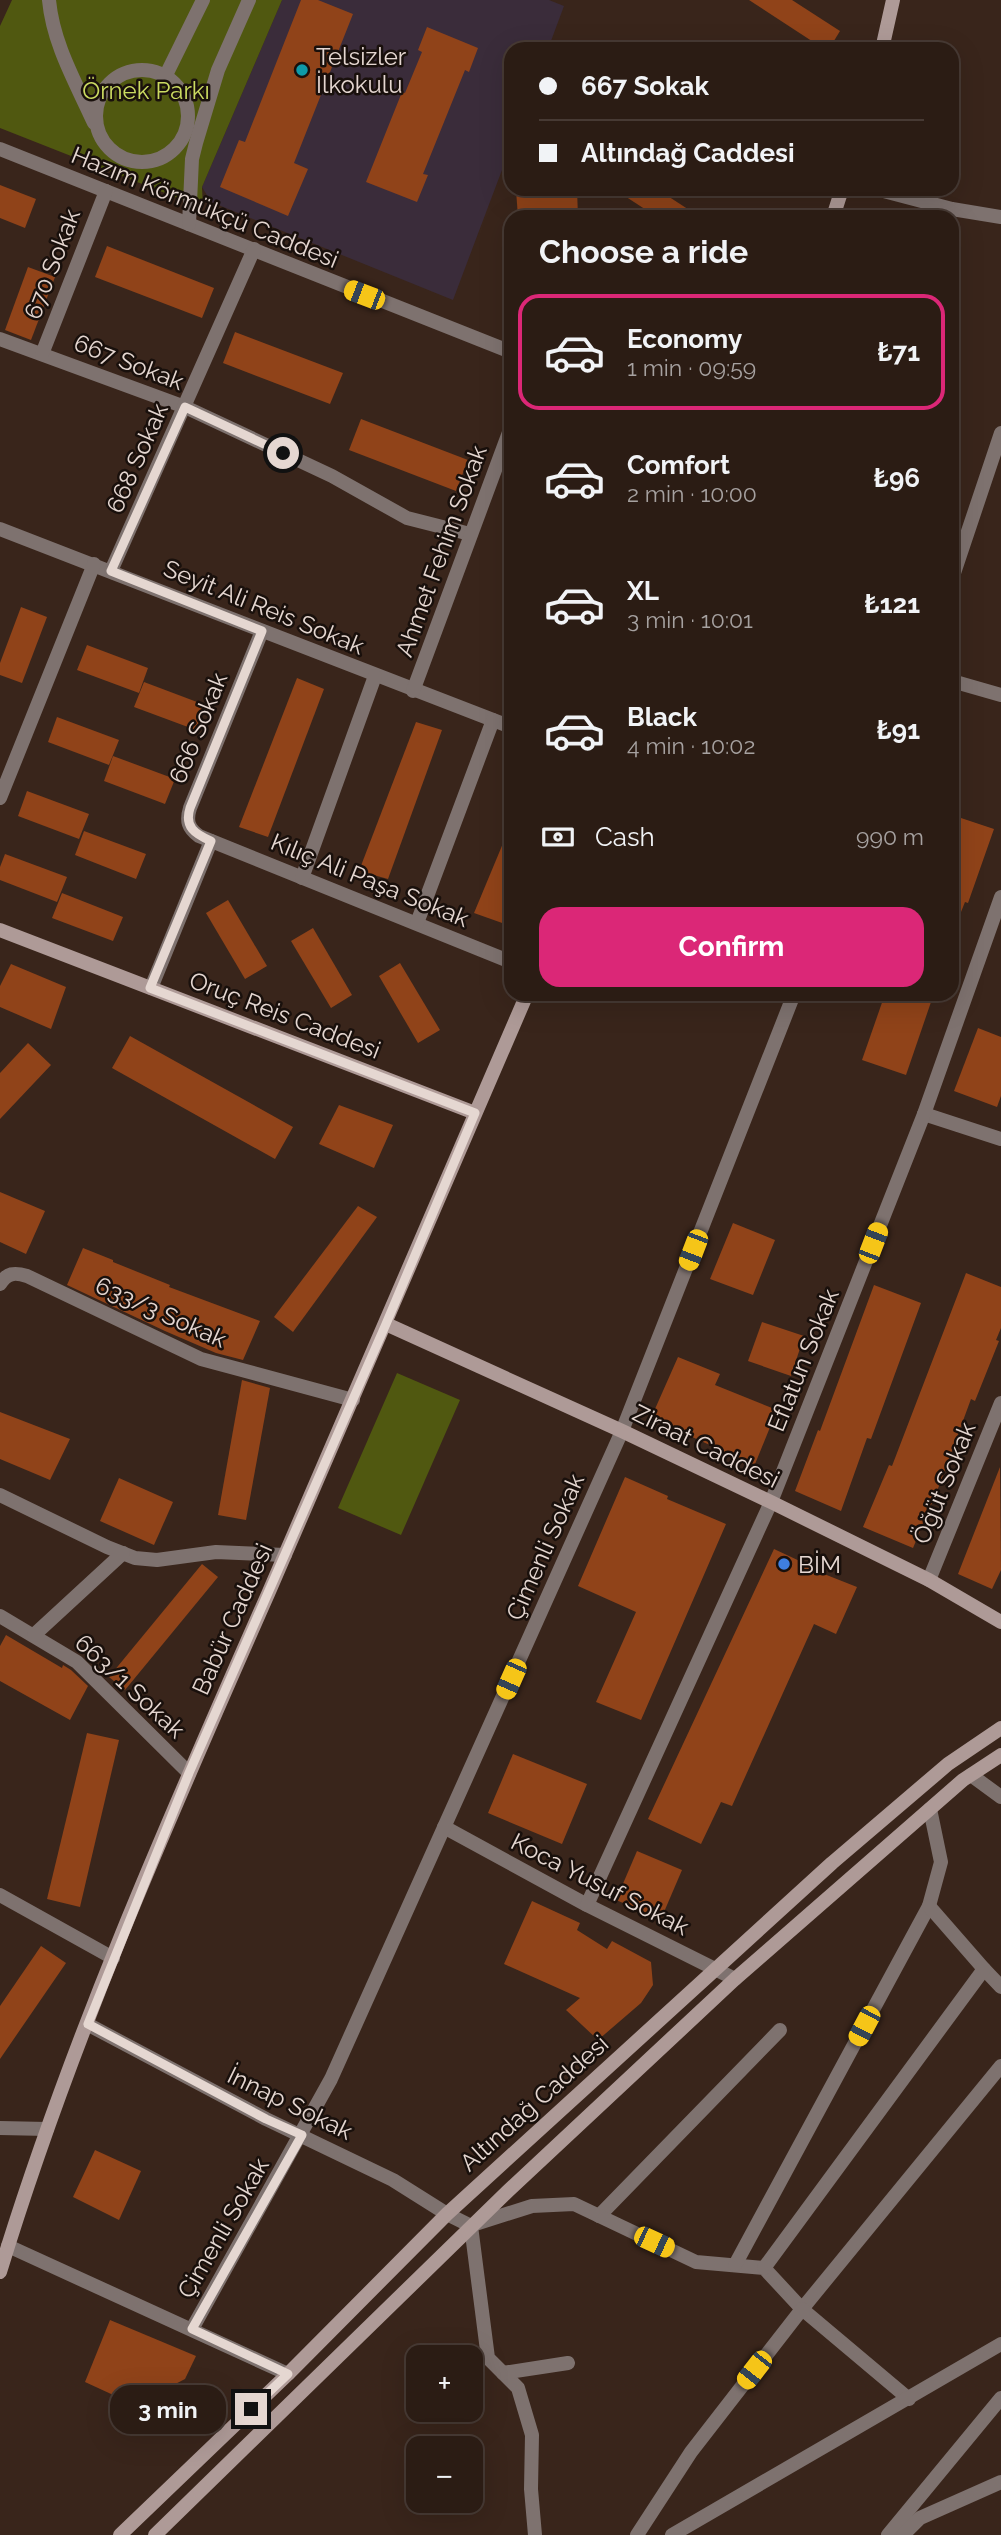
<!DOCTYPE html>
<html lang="en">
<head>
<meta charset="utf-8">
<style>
  body { margin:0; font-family:Raleway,sans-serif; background:#372922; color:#f1f3f6; height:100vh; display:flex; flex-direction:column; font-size:26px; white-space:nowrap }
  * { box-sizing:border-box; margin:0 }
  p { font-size:23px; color:#a6a1a0 }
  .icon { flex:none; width:38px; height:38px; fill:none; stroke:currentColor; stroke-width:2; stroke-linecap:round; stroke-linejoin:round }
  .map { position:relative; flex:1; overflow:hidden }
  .side { position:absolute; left:504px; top:210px; width:455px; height:791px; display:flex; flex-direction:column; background:#2b1c14; border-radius:21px; box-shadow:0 7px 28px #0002,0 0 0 2px #473a34 }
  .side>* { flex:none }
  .hud { position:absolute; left:504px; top:42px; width:455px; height:154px; border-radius:21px; box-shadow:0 7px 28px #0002,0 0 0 2px #473a34; display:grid; align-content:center; height:154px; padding:0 35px; background:#2b1c14 }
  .controls { position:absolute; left:406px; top:2345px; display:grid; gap:14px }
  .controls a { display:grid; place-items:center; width:77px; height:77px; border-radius:14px; background:#2b1c14; box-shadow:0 7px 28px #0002,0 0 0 2px #473a34; font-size:35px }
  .end { position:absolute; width:32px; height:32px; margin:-16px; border:9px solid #e5d7d1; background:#111; box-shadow:0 0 0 4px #111 }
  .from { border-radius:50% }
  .bubble { position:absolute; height:49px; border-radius:21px; background:#2b1c14; box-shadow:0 7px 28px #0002,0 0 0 2px #473a34; font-size:23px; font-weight:700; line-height:49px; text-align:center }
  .car { position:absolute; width:21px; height:42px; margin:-21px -10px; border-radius:9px; box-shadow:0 0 5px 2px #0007; background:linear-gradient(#f5c518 24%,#345 0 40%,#f5c518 0 76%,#345 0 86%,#f5c518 0) }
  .hud b { display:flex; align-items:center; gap:24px; height:66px; font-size:26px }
  .hud b+b { border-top:2px solid #473a34 }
  .hud i { width:18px; height:18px; background:#f1f3f6 }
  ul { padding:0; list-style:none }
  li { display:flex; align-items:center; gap:21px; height:116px; margin:0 14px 10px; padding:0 21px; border:4px solid transparent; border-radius:21px }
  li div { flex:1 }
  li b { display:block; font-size:26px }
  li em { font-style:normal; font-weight:700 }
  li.on { border-color:#db2777 }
  li>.icon { width:63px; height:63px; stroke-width:1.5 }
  h2 { padding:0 35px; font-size:32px; line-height:84px }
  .pay { display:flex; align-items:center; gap:18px; height:77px; padding:0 35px; font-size:26px }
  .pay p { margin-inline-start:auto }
  .cta { display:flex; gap:14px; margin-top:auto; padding:14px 35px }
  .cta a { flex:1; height:80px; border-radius:21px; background:#db2777; color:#fff; font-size:28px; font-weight:700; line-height:80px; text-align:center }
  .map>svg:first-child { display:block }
</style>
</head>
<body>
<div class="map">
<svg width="1001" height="2535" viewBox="0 0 1001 2535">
  <rect width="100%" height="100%" fill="#39251b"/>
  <!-- education -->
  <polygon fill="#3a2c3a" points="282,0 549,0 564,6 548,49 511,49 511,146 453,300 211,202 202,187"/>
  <!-- green -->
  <g fill="#505810">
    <polygon points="12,0 282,0 202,187 203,208 0,128 0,26"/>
    <polygon points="397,1373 460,1400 401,1535 338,1508"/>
  </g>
  <!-- building -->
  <g fill="#904319">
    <polygon points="301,0 318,0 353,14 294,163 308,169 288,216 220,187 239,140 245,142"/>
    <polygon points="749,0 792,0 840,31 829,49 824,49"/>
    <polygon points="427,27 478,48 469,72 465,70 423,174 428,175 417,202 366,182 402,92 405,93 422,52 418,50"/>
    <polygon points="0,185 36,199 25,228 0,218"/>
    <polygon points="577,189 578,217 518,217 516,190"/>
    <polygon points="614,189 657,189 700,217 657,217"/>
    <polygon points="107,246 214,288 202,318 95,277"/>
    <polygon points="28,267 55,277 31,340 5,330"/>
    <polygon points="235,332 343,373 330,404 223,363"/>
    <polygon points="361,419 468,460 456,491 349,450"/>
    <polygon points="21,607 47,617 22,683 0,675 0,663"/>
    <polygon points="87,645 148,668 139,693 77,670"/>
    <polygon points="297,678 324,689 268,837 239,827"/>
    <polygon points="144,682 205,705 196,730 134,707"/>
    <polygon points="57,717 119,740 109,765 48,742"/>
    <polygon points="416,722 442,730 388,879 359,871"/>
    <polygon points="113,756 175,779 165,804 104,781"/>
    <polygon points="27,791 89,814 79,839 18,816"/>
    <polygon points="955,816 994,829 968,903 965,902 953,932 952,825"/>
    <polygon points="511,824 511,908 505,924 474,913"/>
    <polygon points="84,831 146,854 136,879 75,855"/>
    <polygon points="5,854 67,877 57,902 0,880 0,867"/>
    <polygon points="62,893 123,917 113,941 52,918"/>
    <polygon points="228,900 267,966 245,979 206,913"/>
    <polygon points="313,928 352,995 331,1008 291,941"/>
    <polygon points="400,963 440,1030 418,1043 379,976"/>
    <polygon points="11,964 66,987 51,1029 0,1007 0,986"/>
    <polygon points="885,994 909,994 931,1002 906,1075 862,1060"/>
    <polygon points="978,1028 1001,1037 1001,1096 997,1107 954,1091"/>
    <polygon points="130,1036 293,1127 275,1159 112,1068"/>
    <polygon points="28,1043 51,1065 0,1119 0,1073"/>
    <polygon points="339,1105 393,1125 374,1168 319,1144"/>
    <polygon points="0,1192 45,1211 26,1254 0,1242"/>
    <polygon points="358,1206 377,1217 293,1332 274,1317"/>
    <polygon points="733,1223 775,1240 753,1295 710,1279"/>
    <polygon points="83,1248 113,1260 113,1262 170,1285 169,1287 260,1321 243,1360 216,1353 165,1331 67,1285"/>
    <polygon points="966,1273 1001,1287 1001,1328 996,1340 999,1341 975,1401 971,1399 939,1486 913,1548 863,1527 889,1465 892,1466"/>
    <polygon points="874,1285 921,1303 871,1439 867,1438 841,1511 795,1491 818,1430 820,1431"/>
    <polygon points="762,1322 804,1336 791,1376 748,1361"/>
    <polygon points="678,1357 720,1374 715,1385 777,1410 753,1469 713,1449 714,1447 651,1418"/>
    <polygon points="242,1380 270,1388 246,1520 218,1515"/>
    <polygon points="0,1412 70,1439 50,1480 0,1459"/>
    <polygon points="1000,1467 1001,1570 992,1589 958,1574"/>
    <polygon points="625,1477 668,1496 667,1499 726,1524 641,1720 596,1702 636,1612 578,1586"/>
    <polygon points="119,1478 173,1502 154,1545 100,1521"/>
    <polygon points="774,1549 819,1570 819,1572 857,1587 836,1634 814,1624 732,1806 721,1802 701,1844 648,1819"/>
    <polygon points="202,1564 218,1577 125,1690 109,1677"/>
    <polygon points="6,1635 62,1668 63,1665 71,1670 88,1686 70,1720 0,1681 0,1646"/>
    <polygon points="87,1733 119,1740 80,1907 47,1899"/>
    <polygon points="513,1754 587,1784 562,1844 488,1813"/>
    <polygon points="637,1851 682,1870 661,1919 616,1900"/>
    <polygon points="532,1901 580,1923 577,1930 607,1949 612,1941 651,1962 653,1985 641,2003 598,2040 566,2010 580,1998 504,1964"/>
    <polygon points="41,1946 66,1963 0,2059 0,2006"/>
    <polygon points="95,2150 141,2171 119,2220 73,2197"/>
    <polygon points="110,2320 196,2356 185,2379 135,2405 85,2382"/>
  </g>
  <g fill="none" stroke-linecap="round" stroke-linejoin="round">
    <!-- street -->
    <g stroke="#7e726f" stroke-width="14">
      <path d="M49 0C53 44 76 83 94 123"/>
      <circle cx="142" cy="116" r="46"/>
      <polyline points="165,77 203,0"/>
      <polyline points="0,149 511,352"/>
      <polyline points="876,189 952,209 1001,217"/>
      <polyline points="189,224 192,159 196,143 218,70 249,0"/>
      <polyline points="0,339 185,407 332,476 407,518 470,534"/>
      <polyline points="42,354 106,191"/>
      <polyline points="0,529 511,727"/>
      <polyline points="111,571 254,249"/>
      <polyline points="952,579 1001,433"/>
      <path d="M262 631 190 808C186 821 188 828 199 836L511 962"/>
      <polyline points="952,681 1001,695"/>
      <polyline points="413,691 511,427"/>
      <polyline points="0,798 94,564"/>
      <polyline points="302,878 375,676"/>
      <polyline points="417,923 493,720"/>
      <polyline points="151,988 211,841"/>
      <polyline points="924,1114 1001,1139"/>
      <path d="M0 1284C7 1273 14 1272 27 1276L201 1359 353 1400"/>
      <polyline points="0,1495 107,1547 135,1558 157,1560 216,1552 285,1555"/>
      <polyline points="929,1580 1001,1403"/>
      <polyline points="0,1616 77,1662 189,1773"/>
      <polyline points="34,1635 123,1553"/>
      <polyline points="971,1775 1001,1797"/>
      <polyline points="444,1827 587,1905 735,1979"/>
      <polyline points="0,1895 113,1958"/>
      <polyline points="587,1905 771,1502 924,1114 1001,897"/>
      <polyline points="984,1969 1001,1987"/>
      <polyline points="87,2024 266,2119 393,2180 447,2214 471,2226"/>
      <polyline points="0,2128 47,2129"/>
      <polyline points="599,2216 780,2030"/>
      <polyline points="472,2225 532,2206 574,2204 696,2262 764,2268 802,2309 1001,2066"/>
      <polyline points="471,2226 488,2358 518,2388 532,2435 531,2489 535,2535"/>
      <polyline points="8,2246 288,2374"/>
      <polyline points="735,2265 929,1906 941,1862 930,1809"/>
      <polyline points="764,2268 984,1969 929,1906"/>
      <polyline points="192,2329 331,2079 622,1431 794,994"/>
      <polyline points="503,2373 568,2363"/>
      <polyline points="637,2535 691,2452 802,2309 909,2399"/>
      <polyline points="672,2535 1001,2344"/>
      <polyline points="888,2535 1001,2398"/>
      <polyline points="903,2535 920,2518 1001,2482"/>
    </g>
    <!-- secondary -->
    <g stroke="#ae9a97" stroke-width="14">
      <polyline points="882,49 893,0"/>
      <polyline points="833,217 842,189"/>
      <polyline points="0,930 475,1113"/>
      <polyline points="386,1324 622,1431 771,1502 929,1580 1001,1622"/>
      <path d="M0 2272C71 2039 170 1816 268 1594 355 1394 440 1194 527 994"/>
      <polyline points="120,2535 288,2374 447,2214 832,1863 948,1764 1001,1728"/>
      <polyline points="155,2535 508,2191 735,1979 963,1780 1001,1755"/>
    </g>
  </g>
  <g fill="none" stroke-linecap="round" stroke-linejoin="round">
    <!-- route -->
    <path stroke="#e5d7d1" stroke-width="9" d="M251 2409 288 2374 192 2329 302 2135 266 2119 88 2024 189 1773 386 1324 475 1113 150 988 211 841C195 834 184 827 190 808L262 631 111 571 185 407 283 453"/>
  </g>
  <!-- markers -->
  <circle fill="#0f9aa8" stroke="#19100c" stroke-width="2.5" cx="302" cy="70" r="7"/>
  <circle fill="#3f7fe0" stroke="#19100c" stroke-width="2.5" cx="784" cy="1564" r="7"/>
  <g text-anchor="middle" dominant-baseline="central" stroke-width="5" stroke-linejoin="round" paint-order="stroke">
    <!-- poi labels -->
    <g font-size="24" fill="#e5d7d1" stroke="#19100c" text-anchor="start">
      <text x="316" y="56">Telsizler<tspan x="316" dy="28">İlkokulu</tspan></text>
      <text x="798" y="1564">BİM</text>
    </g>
    <!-- park labels -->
    <g font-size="24" fill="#cbdb61" stroke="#19100c">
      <text x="146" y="90">Örnek Parkı</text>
    </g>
    <!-- street labels -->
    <g font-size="24" fill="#e5d7d1" stroke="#19100c">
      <text transform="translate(205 207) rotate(22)">Hazım Körmükçü Caddesi</text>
      <text transform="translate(52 264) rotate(-69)">670 Sokak</text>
      <text transform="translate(129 362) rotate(21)">667 Sokak</text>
      <text transform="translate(137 458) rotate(-66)">668 Sokak</text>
      <text transform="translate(441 551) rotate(-70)">Ahmet Fehim Sokak</text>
      <text transform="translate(264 607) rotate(22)">Seyit Ali Reis Sokak</text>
      <text transform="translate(198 728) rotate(-68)">666 Sokak</text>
      <text transform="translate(370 880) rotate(22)">Kılıç Ali Paşa Sokak</text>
      <text transform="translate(285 1015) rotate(21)">Oruç Reis Caddesi</text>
      <text transform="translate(161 1312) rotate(24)">633/3 Sokak</text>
      <text transform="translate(803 1360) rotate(-68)">Eflatun Sokak</text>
      <text transform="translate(706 1446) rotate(26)">Ziraat Caddesi</text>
      <text transform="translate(944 1483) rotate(-68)">Öğüt Sokak</text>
      <text transform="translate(545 1547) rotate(-66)">Çimenli Sokak</text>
      <text transform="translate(232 1619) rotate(-66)">Babür Caddesi</text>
      <text transform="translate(130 1686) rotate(43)">663/1 Sokak</text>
      <text transform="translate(600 1884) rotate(27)">Koca Yusuf Sokak</text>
      <text transform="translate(290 2103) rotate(26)">İnnap Sokak</text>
      <text transform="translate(534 2103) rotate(-42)">Altındağ Caddesi</text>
      <text transform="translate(223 2228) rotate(-60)">Çimenli Sokak</text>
    </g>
  </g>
</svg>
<div class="controls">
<a>+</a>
<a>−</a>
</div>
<i class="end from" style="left:283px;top:453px"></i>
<i class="end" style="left:251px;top:2409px"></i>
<div class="bubble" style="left:110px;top:2385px;width:116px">3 min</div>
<i class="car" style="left:364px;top:295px;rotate:291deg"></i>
<i class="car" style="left:873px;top:1243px;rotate:21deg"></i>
<i class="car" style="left:693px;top:1250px;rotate:201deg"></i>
<i class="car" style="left:511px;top:1679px;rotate:204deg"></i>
<i class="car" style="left:864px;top:2026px;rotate:208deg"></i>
<i class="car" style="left:654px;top:2242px;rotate:115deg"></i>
<i class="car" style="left:754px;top:2370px;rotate:218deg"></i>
<div class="hud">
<b><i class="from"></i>667 Sokak</b>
<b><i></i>Altındağ Caddesi</b>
</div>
<section class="side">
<h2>Choose a ride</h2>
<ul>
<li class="on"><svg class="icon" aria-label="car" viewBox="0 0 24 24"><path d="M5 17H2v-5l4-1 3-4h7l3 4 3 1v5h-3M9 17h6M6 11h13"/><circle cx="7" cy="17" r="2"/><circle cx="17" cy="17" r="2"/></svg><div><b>Economy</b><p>1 min · 09:59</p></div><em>₺71</em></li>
<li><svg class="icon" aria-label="car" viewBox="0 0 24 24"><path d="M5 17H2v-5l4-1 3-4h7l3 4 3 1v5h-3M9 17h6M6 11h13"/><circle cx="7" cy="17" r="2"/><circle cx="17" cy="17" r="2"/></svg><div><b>Comfort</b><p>2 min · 10:00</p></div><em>₺96</em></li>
<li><svg class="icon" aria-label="car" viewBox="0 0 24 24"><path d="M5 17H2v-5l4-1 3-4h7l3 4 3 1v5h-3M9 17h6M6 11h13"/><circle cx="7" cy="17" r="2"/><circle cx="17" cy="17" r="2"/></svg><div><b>XL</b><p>3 min · 10:01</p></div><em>₺121</em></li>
<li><svg class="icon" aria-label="car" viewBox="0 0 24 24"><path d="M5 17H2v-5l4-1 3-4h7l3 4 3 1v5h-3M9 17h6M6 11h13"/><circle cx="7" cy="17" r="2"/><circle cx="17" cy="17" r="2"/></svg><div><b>Black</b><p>4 min · 10:02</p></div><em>₺91</em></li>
</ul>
<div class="pay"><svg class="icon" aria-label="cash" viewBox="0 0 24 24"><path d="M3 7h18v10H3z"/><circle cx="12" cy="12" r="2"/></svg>Cash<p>990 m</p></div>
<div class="cta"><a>Confirm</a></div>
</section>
</div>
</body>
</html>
